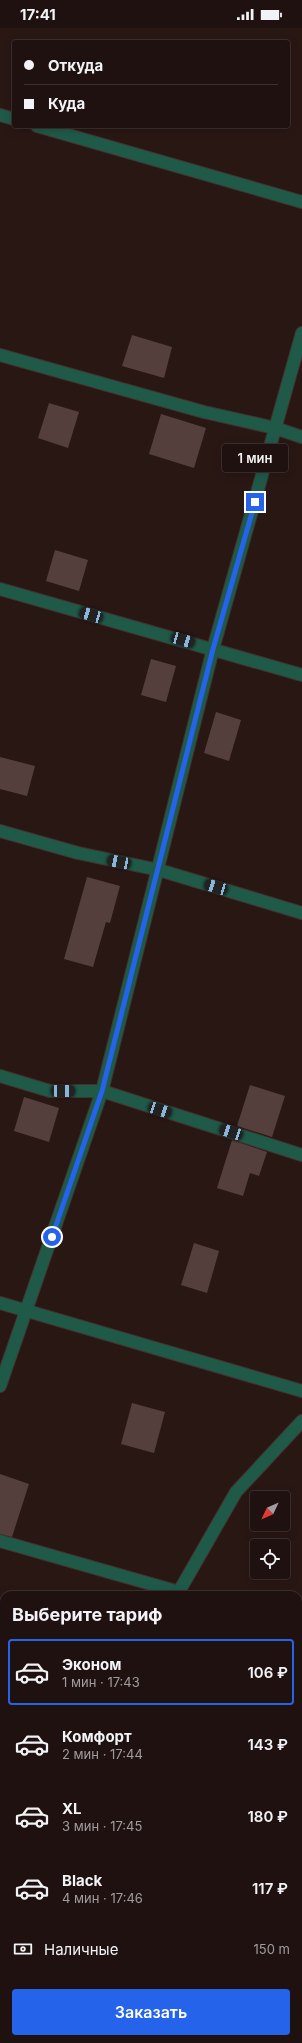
<!DOCTYPE html>
<html lang="ru">
<head>
<meta charset="utf-8">
<style>
  body { margin:0; font-family:Inter,sans-serif; background:#271a18; color:#f1f3f6; height:100vh; display:flex; flex-direction:column; font-size:15px; white-space:nowrap }
  * { box-sizing:border-box; margin:0 }
  p { font-size:13px; color:#a19d9e }
  .icon { flex:none; width:22px; height:22px; fill:none; stroke:currentColor; stroke-width:2; stroke-linecap:round; stroke-linejoin:round }
  .map { position:relative; flex:1; overflow:hidden }
  .panel { position:absolute; left:0px; top:1563px; width:302px; height:452px; display:flex; flex-direction:column; background:#1f110f; border-radius:12px 12px 0 0; box-shadow:0 2px 10px #0003,0 0 0 1px #3c312f }
  .panel>* { flex:none }
  .guide { position:absolute; left:12px; top:12px; width:278px; height:88px; border-radius:4px; box-shadow:0 2px 10px #0003,0 0 0 1px #3c312f; display:grid; align-content:center; height:88px; padding:0 12px; background:#1f110f }
  .needle { width:26px; rotate:226deg }
  .tools { position:absolute; left:250px; top:1463px; display:grid; gap:8px }
  .tools a { display:grid; place-items:center; width:40px; height:40px; border-radius:4px; background:#1f110f; box-shadow:0 2px 10px #0003,0 0 0 1px #3c312f; font-size:20px }
  .end { position:absolute; width:18px; height:18px; margin:-9px; border:5px solid #2563eb; background:#fff; box-shadow:0 0 0 2px #fff }
  .from { border-radius:50% }
  .bubble { position:absolute; height:28px; border-radius:4px; background:#1f110f; box-shadow:0 2px 10px #0003,0 0 0 1px #3c312f; font-size:13px; font-weight:600; line-height:28px; text-align:center }
  .car { position:absolute; width:12px; height:24px; margin:-12px -6px; border-radius:5px; box-shadow:0 0 3px 1px #0007; background:linear-gradient(#222 24%,#8ab4d8 0 40%,#222 0 76%,#8ab4d8 0 86%,#222 0) }
  .guide b { display:flex; align-items:center; gap:14px; height:38px; font-size:15px }
  .guide b+b { border-top:1px solid #3c312f }
  .guide i { width:10px; height:10px; background:#f1f3f6 }
  ul { padding:0; list-style:none }
  li { display:flex; align-items:center; gap:12px; height:66px; margin:0 8px 6px; padding:0 4px; border:2px solid transparent; border-radius:4px }
  li div { flex:1 }
  li b { display:block; font-size:15px }
  li em { font-style:normal; font-weight:600 }
  li.on { border-color:#2563eb }
  li>.icon { width:36px; height:36px; stroke-width:1.5 }
  h2 { padding:0 12px; font-size:18px; line-height:48px }
  .pay { display:flex; align-items:center; gap:10px; height:44px; padding:0 12px; font-size:15px }
  .pay p { margin-inline-start:auto }
  .cta { display:flex; gap:8px; margin-top:auto; padding:8px 12px }
  .cta a { flex:1; height:46px; border-radius:4px; background:#2563eb; color:#fff; font-size:16px; font-weight:600; line-height:46px; text-align:center }
  .status { display:flex; justify-content:space-between; align-items:center; height:28px; padding:0 20px; background:#1f110f; direction:ltr }
  .status svg { height:11px; fill:currentColor }
  .map>svg:first-child { display:block }
</style>
</head>
<body>
<div class="status"><b>17:41</b><svg viewBox="0 0 49 12"><path d="M0 12V9h3v3zM5 12V6h3v6zM10 12V3h3v9zM15 12V0h3v12zM26 1h20v11H26zM47 4h2v5h-2z"/></svg></div>
<div class="map">
<svg width="302" height="2015" viewBox="0 0 302 2015">
  <rect width="100%" height="100%" fill="#291714"/>
  <!-- water -->
  <g fill="#791e16">
    <polygon points="302,1645 302,1964 298,1970 298,1652"/>
    <polygon points="62,2011 269,2011 265,2015 58,2015"/>
  </g>
  <!-- building -->
  <g fill="#553f3c">
    <polygon points="132,307 172,319 164,350 122,338"/>
    <polygon points="49,375 79,384 68,420 38,410"/>
    <polygon points="161,386 206,400 194,440 149,426"/>
    <polygon points="55,522 88,532 79,563 46,553"/>
    <polygon points="151,631 176,638 166,674 141,667"/>
    <polygon points="216,684 241,692 229,733 204,725"/>
    <polygon points="0,729 35,738 27,768 0,761"/>
    <polygon points="87,849 120,858 110,895 106,894 93,939 64,931"/>
    <polygon points="250,1057 285,1068 272,1109 237,1098"/>
    <polygon points="24,1069 59,1080 49,1114 14,1103"/>
    <polygon points="232,1112 267,1124 259,1148 250,1145 243,1168 217,1160"/>
    <polygon points="194,1215 219,1223 207,1265 181,1257"/>
    <polygon points="132,1375 165,1384 154,1425 121,1416"/>
    <polygon points="0,1446 29,1456 12,1509 0,1506"/>
  </g>
  <g fill="none" stroke-linecap="round" stroke-linejoin="round">
    <!-- lane casing -->
    <g stroke="#43322f" stroke-width="14">
      <g id="lane">
        <polyline points="0,87 14,91"/>
        <polyline points="37,98 302,174"/>
        <polyline points="0,327 204,384 275,400 302,409"/>
        <polyline points="0,561 302,647"/>
        <polyline points="0,803 78,825 159,842 302,885"/>
        <polyline points="0,1048 50,1063 102,1063 302,1127"/>
        <polyline points="0,1275 302,1363"/>
        <polyline points="0,1513 179,1564"/>
        <polyline points="0,1927 4,1921"/>
      </g>
    </g>
    <!-- street casing -->
    <g stroke="#43322f" stroke-width="14">
      <g id="street">
        <polyline points="0,1358 102,1063 213,621 302,305"/>
        <polyline points="177,1567 236,1464 302,1393"/>
        <polyline points="0,1781 4,1780"/>
      </g>
    </g>
    <!-- lane -->
    <use href="#lane" stroke="#1f5a49" stroke-width="12"/>
    <!-- street -->
    <use href="#street" stroke="#1f5a49" stroke-width="12"/>
  </g>
  <g fill="none" stroke-linecap="round" stroke-linejoin="round">
    <!-- route -->
    <polyline stroke="#2563eb" stroke-width="5" points="52,1209 102,1063 213,621 255,474"/>
  </g>
</svg>
<div class="tools">
<a><svg class="needle" viewBox="-14 -14 28 28"><path d="M0-13l5 13h-10z" fill="#e53935"/><path d="M0 13l5-13h-10z" fill="#a19d9e"/></svg></a>
<a><svg class="icon" aria-label="locate" viewBox="0 0 24 24"><circle cx="12" cy="12" r="6"/><path d="M12 2v4M12 18v4M2 12h4M18 12h4"/></svg></a>
</div>
<i class="end from" style="left:52px;top:1209px"></i>
<i class="end" style="left:255px;top:474px"></i>
<div class="bubble" style="left:222px;top:416px;width:66px">1 мин</div>
<i class="car" style="left:91px;top:587px;rotate:286deg"></i>
<i class="car" style="left:183px;top:612px;rotate:106deg"></i>
<i class="car" style="left:119px;top:834px;rotate:281deg"></i>
<i class="car" style="left:216px;top:859px;rotate:287deg"></i>
<i class="car" style="left:63px;top:1063px;rotate:90deg"></i>
<i class="car" style="left:160px;top:1082px;rotate:108deg"></i>
<i class="car" style="left:231px;top:1104px;rotate:288deg"></i>
<div class="guide">
<b><i class="from"></i>Откуда</b>
<b><i></i>Куда</b>
</div>
<section class="panel">
<h2>Выберите тариф</h2>
<ul>
<li class="on"><svg class="icon" aria-label="car" viewBox="0 0 24 24"><path d="M5 17H2v-5l4-1 3-4h7l3 4 3 1v5h-3M9 17h6M6 11h13"/><circle cx="7" cy="17" r="2"/><circle cx="17" cy="17" r="2"/></svg><div><b>Эконом</b><p>1 мин · 17:43</p></div><em>106 ₽</em></li>
<li><svg class="icon" aria-label="car" viewBox="0 0 24 24"><path d="M5 17H2v-5l4-1 3-4h7l3 4 3 1v5h-3M9 17h6M6 11h13"/><circle cx="7" cy="17" r="2"/><circle cx="17" cy="17" r="2"/></svg><div><b>Комфорт</b><p>2 мин · 17:44</p></div><em>143 ₽</em></li>
<li><svg class="icon" aria-label="car" viewBox="0 0 24 24"><path d="M5 17H2v-5l4-1 3-4h7l3 4 3 1v5h-3M9 17h6M6 11h13"/><circle cx="7" cy="17" r="2"/><circle cx="17" cy="17" r="2"/></svg><div><b>XL</b><p>3 мин · 17:45</p></div><em>180 ₽</em></li>
<li><svg class="icon" aria-label="car" viewBox="0 0 24 24"><path d="M5 17H2v-5l4-1 3-4h7l3 4 3 1v5h-3M9 17h6M6 11h13"/><circle cx="7" cy="17" r="2"/><circle cx="17" cy="17" r="2"/></svg><div><b>Black</b><p>4 мин · 17:46</p></div><em>117 ₽</em></li>
</ul>
<div class="pay"><svg class="icon" aria-label="cash" viewBox="0 0 24 24"><path d="M3 7h18v10H3z"/><circle cx="12" cy="12" r="2"/></svg>Наличные<p>150 m</p></div>
<div class="cta"><a>Заказать</a></div>
</section>
</div>
</body>
</html>
